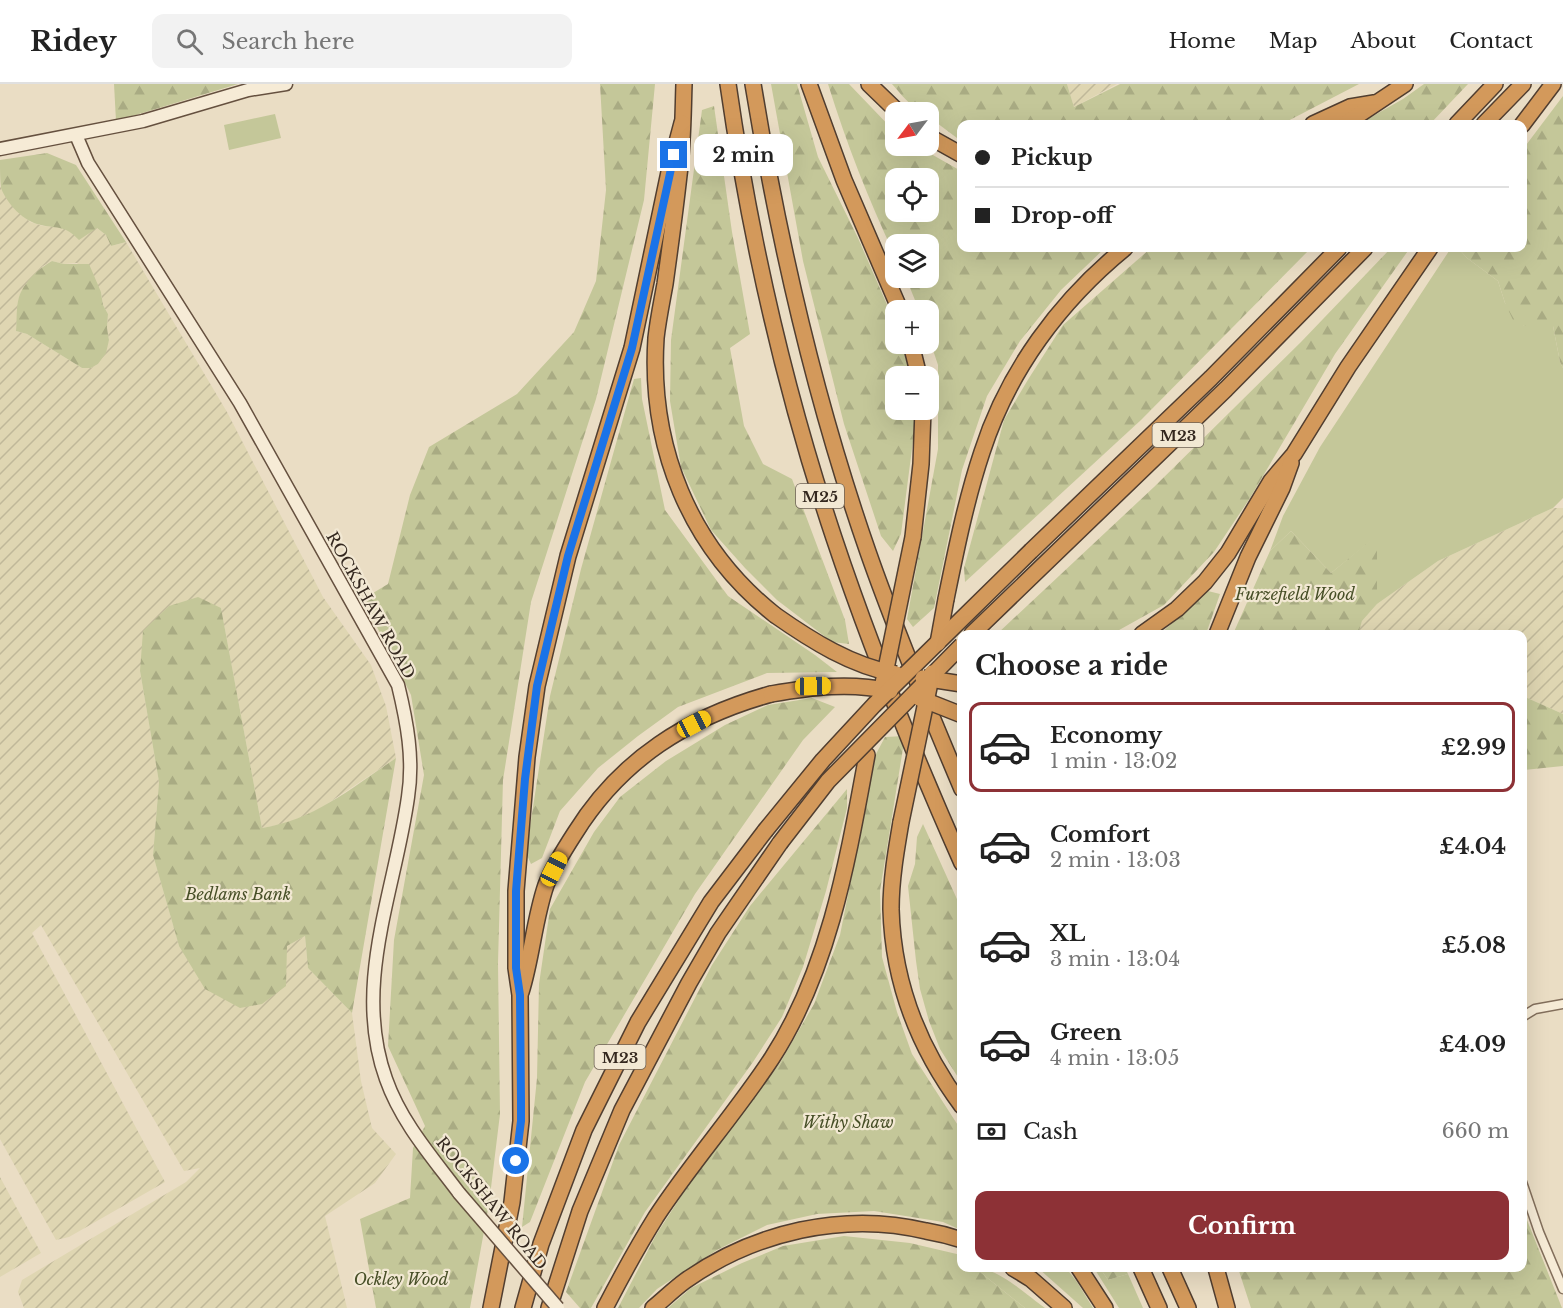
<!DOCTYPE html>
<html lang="en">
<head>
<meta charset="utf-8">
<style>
  body { margin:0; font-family:"Libre Baskerville",serif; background:#f2f2f2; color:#222; height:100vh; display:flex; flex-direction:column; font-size:22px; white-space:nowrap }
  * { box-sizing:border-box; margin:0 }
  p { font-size:20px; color:#767676 }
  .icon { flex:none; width:33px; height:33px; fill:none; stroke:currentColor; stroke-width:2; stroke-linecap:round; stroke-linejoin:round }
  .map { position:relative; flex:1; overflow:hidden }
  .side { position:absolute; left:957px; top:546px; width:570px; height:642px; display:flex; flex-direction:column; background:#fff; border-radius:12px; box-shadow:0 6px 24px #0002 }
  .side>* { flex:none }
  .banner { position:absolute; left:957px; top:36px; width:570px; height:132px; border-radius:12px; box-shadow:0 6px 24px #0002; display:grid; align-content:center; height:132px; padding:0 18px; background:#fff }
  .needle { width:39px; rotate:238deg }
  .tools { position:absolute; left:885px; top:18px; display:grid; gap:12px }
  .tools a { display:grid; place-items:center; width:54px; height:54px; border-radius:12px; background:#fff; box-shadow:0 6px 24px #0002; font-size:30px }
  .end { position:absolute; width:27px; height:27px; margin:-14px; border:8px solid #1a73e8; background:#fff; box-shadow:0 0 0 3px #fff }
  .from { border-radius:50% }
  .bubble { position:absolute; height:42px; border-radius:12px; background:#fff; box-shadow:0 6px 24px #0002; font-size:20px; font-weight:800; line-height:42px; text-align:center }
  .car { position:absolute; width:18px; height:36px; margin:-18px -9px; border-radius:8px; box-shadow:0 0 4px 2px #0007; background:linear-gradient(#f5c518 24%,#345 0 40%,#f5c518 0 76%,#345 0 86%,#f5c518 0) }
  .banner b { display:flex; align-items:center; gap:21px; height:57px; font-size:22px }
  .banner b+b { border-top:2px solid #e0e0e0 }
  .banner i { width:15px; height:15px; background:#222 }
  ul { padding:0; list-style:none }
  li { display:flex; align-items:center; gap:18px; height:90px; margin:0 12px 9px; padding:0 6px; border:3px solid transparent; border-radius:12px }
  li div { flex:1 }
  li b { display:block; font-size:22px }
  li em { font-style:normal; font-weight:800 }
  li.current { border-color:#8d3136 }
  li>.icon { width:54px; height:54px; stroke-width:1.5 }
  h2 { padding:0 18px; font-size:27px; line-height:72px }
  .pay { display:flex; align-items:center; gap:15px; height:66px; padding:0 18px; font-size:22px }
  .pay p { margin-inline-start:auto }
  .primary-button { display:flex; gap:12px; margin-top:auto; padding:12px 18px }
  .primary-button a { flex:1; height:69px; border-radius:12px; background:#8d3136; color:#fff; font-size:24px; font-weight:800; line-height:69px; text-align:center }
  header { display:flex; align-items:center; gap:36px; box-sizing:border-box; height:84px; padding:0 30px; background:#fff; border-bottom:2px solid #e0e0e0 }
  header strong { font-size:28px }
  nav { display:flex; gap:33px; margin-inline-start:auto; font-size:21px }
  .search { width:420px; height:54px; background:#f2f2f2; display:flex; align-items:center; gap:15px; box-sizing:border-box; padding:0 21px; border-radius:12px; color:#767676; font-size:22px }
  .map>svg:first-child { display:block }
</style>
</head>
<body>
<header>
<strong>Ridey</strong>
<div class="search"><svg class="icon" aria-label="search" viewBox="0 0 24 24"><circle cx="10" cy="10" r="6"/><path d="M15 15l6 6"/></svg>Search here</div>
<nav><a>Home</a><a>Map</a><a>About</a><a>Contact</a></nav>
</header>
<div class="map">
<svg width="1563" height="1224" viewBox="0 0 1563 1224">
  <defs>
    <pattern id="farmland-furrows" width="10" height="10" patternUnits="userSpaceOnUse" patternTransform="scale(1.5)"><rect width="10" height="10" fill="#dfd6b2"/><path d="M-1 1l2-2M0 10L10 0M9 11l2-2" fill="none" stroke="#c0b899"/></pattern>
    <pattern id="forest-firs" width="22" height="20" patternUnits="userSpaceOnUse" patternTransform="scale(1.5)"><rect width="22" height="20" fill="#c4c799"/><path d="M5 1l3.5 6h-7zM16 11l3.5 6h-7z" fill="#a9ab83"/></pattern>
  </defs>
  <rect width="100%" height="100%" fill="#eaddc4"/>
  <!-- farmland -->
  <g fill="url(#farmland-furrows)" fill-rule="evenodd">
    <polygon points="1067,0 1117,0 1074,23"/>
    <path d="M0 102 9 117 30 138 43 142 59 143 71 147 97 144 106 151 111 162 126 158 227 328 323 513 371 581 386 622 396 674 318 726 288 739 262 744 221 524 140 587 159 698 153 771 179 862H287L305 852 308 884 352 929 361 997 372 1044 396 1070 375 1099 325 1132 347 1224H24L18 1208 22 1196 186 1098 200 1084 184 1087 41 841 32 849 165 1098 69 1153 56 1156 0 1055ZM52 177 64 180 77 179 101 208 103 221 108 230 107 244 109 256 98 280 91 284H82L27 250 16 247 19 213 25 201 43 182Z"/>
    <polygon points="1553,424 1563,424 1563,630 1523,612 1522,550 1357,550 1362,537 1377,520 1438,477"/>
    <polygon points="0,1093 41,1169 0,1193"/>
  </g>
  <!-- grass -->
  <g fill="#c4c799">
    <polygon points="275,30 281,54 229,66 224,41"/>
    <polygon points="1451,164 1458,164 1467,174 1498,197 1505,219 1524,242 1553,242 1560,278 1563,284 1563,414 1553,424 1438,477 1377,520 1377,452 1331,489 1291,447 1270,467 1283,432 1320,363"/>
    <path d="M975 1184C997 1183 1027 1211 1045 1224H1025Z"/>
    <polygon points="1038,1184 1066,1184 1077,1198 1093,1224 1083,1224"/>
    <polygon points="1094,1184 1100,1184 1108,1196 1128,1190 1143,1224 1119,1224"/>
  </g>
  <!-- forest -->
  <g fill="url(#forest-firs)" fill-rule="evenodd">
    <polygon points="114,0 238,0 116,37"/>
    <polygon points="600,0 655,0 644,116 596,315 531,518 503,696 498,879 500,1030 489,1120 470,1224 376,1224 360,1135 410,1114 413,1064 425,1042 388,962 394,856 424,691 411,611 363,515 388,500 410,411 429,363 517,310 574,248 596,197 606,106"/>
    <polygon points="771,0 797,0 818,73 858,154 895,239 896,260 902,260 910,292 896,292 896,326 917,326 901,450 893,467 881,452 844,340 803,177"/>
    <path d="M828 0H849L895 48 896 62H917L961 87 962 164H1105L1061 206 1020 257 987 312 962 386 934 524 913 543 907 535 938 365V281L929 254 928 226H919L906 194H928V160H896L895 172C868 114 847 61 828 0ZM896 94H928V128H896Z"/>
    <path d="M892 0H1067L1074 23 1120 0H1359L1282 40H962L961 57 929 33 928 28C914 28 901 10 892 0Z"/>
    <polygon points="1424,0 1468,0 1430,40 1359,40 1403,15"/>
    <polygon points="1563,12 1563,284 1560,278 1553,242 1524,242 1513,236 1505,219 1498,197 1467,174 1458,164 1522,164 1523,65"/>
    <polygon points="714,22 732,148 750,250 730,264 744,342 763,380 792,395 845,536 849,560 832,558 777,516 745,484 711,446 681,383 670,317 671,256 702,26"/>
    <path d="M47 69 76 81 126 158 111 162 106 151 97 144 79 156C65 141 59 145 41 141 24 138 7 120 1 104 0 96 0 84 0 76Z"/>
    <polygon points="1151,164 1311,164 1141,336 965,498 964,484 1004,336 1029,294 1063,241"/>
    <polygon points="1391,164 1410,164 1335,270 1250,414 1214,468 1164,521 1112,550 997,550 1154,403 1301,258"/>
    <path d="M52 177 64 180H89L101 208 103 221 108 230 107 244 109 256 106 269 98 280 91 284H82L27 250 16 247C17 236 16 223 19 213 24 198 39 184 52 177Z"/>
    <polygon points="641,294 642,315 665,426 728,512 815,571 837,588 767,589 678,623 638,652 598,684 560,727 542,774 531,780 526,769 550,612 581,485 634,295"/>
    <polygon points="1291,447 1331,489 1377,451 1377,520 1362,537 1358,550 1233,550 1270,467"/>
    <polygon points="1208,507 1220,510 1206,550 1160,550"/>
    <path d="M198 513 221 524 262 744C314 736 353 703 396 674L352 929 308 884 305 852 287 862 286 902 262 920 240 924 205 905 179 862 153 771 159 698 140 587 143 547 169 522Z"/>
    <polygon points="1523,612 1563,630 1563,682 1523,686"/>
    <polygon points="812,614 835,623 803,656 695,810 585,998 530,1138 522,1143 537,994 539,900 550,825 594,748 620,713 666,677 725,641 768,621"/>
    <polygon points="905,652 880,807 882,873 897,928 912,970 961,1046 961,1146 943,1138 874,1127 817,1130 767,1141 717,1166 657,1205 639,1224 618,1224 656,1151 691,1097 780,979 814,920 840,851 876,670 885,653"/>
    <polygon points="847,705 847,724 826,807 803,883 782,933 753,978 645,1128 591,1224 580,1224 566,1208 619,1061 712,881 750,822"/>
    <polygon points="923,740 961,824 961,998 940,965 929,937 920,905 916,877 908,802 915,780 917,753"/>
    <polygon points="1523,1126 1562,1224 1251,1224 1238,1184 1522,1184"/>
    <polygon points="844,1152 910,1159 961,1171 962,1184 975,1184 1025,1224 668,1224 691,1204 742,1179 783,1162"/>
    <polygon points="1100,1184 1125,1184 1128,1190 1108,1196"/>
  </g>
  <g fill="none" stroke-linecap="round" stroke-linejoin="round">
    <!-- street casing -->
    <g stroke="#836f5c" stroke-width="11">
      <g id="street">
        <polyline points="1522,933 1535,925 1563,920"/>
        <polyline points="1522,1098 1539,1148 1563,1205"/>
      </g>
    </g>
    <!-- secondary casing -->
    <g stroke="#65503f" stroke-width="15">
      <g id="secondary">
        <path d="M76 51 88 79 240 319 398 601C407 638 414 675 408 713 395 807 352 901 386 995 401 1038 432 1073 459 1109"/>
        <polyline points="0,65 143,37 248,6 286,0"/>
      </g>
    </g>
    <!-- highway casing -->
    <g stroke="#513e30" stroke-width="18">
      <g id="highway">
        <path d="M684 0C683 30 683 61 679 91 675 127 670 164 665 200 662 217 658 236 656 254 649 362 689 463 775 531"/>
        <path d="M728 0C750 154 785 307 834 454 871 565 915 673 962 779"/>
        <path d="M753 0C779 159 815 316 868 468 896 548 929 627 962 705"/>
        <polyline points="809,0 844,96 900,226"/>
        <polyline points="869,0 898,28"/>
        <polyline points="1313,40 1350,23 1374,19"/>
        <polyline points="1345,40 1405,0"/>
        <polyline points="1457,40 1495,0"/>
        <polyline points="1484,40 1523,0"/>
        <polyline points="1522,41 1553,0"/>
        <polyline points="928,52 962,71"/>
        <polyline points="911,260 919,292"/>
        <polyline points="913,453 921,380 923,326"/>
        <polyline points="1031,467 1211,294 1339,164"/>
        <path d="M946 515C956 466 966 416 982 368 1008 287 1060 217 1125 164"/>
        <polyline points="972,550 1226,305 1365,164"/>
        <polyline points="1142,550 1177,525 1205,498 1228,469 1271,397 1294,370 1348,283 1430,164"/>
        <polyline points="1217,550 1248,473 1282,404 1291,379"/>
        <path d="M901 738C896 767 891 796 891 825 893 899 918 963 962 1022"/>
        <path d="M521 908C532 873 534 836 546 801 553 783 564 766 575 749 621 675 688 633 771 610"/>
        <polyline points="1013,1184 1031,1195 1064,1224"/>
        <polyline points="1079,1184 1105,1224"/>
        <polyline points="1141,1184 1159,1224"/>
        <polyline points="1170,1184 1188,1224"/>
        <polyline points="1216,1184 1227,1224"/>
        <polyline points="491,1224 512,1118 521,1037 520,911 516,884 516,807 527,673 537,602 568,472 632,264 669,88 682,39"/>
        <polyline points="523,1224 541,1160 584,1046 638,938 711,818 765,747"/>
        <polyline points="549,1224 580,1127 622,1026 689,899 718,849 780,759"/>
        <path d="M605 1224C621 1193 638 1162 656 1133 692 1078 736 1029 772 974 830 884 848 774 867 671"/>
        <path d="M653 1224C664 1215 674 1205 685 1197 754 1148 844 1127 926 1147 938 1149 950 1152 962 1156"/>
      </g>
    </g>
    <!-- street -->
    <use href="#street" stroke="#f6ebd6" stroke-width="8"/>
    <!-- secondary -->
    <use href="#secondary" stroke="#f6ebd6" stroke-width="12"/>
    <!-- highway -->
    <use href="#highway" stroke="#d3995b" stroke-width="15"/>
    <!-- secondary-bridge casing -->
    <g stroke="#65503f" stroke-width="15" stroke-linecap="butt">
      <polyline id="secondary-bridge" points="459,1109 558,1224"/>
    </g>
    <!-- highway-bridge casing -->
    <g stroke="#513e30" stroke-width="18" stroke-linecap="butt">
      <g id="highway-bridge">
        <path d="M775 531C812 557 852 582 896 590"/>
        <polyline points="938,559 946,515"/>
        <polyline points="923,594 962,600"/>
        <path d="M771 610C812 603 850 598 890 607"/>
        <polyline points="880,614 913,453"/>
        <polyline points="919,614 962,631"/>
        <polyline points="901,738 932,589"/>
        <polyline points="765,747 823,676 874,621 1031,467"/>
        <polyline points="780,759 828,697 962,561"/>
      </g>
    </g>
    <!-- secondary-bridge -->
    <use href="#secondary-bridge" stroke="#f6ebd6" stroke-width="12"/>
    <!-- highway-bridge -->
    <use href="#highway-bridge" stroke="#d3995b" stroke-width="15"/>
  </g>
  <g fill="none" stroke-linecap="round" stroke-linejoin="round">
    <!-- route -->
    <polyline stroke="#1a73e8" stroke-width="8" points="516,1077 521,1037 521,1016 520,911 516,884 516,807 525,695 537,602 568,472 632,264 674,71"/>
  </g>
  <g text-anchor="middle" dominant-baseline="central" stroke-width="4.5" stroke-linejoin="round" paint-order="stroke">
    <!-- shield labels -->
    <g fill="#f2e8d3" stroke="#6d6255" stroke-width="1.5">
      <rect x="1152.5" y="339" width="51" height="24" rx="4.5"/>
      <rect x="796" y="400" width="48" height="24" rx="4.5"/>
      <rect x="594.5" y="961" width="51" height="24" rx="4.5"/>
    </g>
    <g font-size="15" font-weight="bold" fill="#34281f">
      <text x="1178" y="351">M23</text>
      <text x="820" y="412">M25</text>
      <text x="620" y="973">M23</text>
    </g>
    <!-- park labels -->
    <g font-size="16" font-style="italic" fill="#474f27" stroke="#f2e8d3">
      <text x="1295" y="510">Furzefield Wood</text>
      <text x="238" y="810">Bedlams Bank</text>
      <text x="848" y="1038">Withy Shaw</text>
      <text x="401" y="1195">Ockley Wood</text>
    </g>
    <!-- street labels -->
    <g font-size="16" fill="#34281f" stroke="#f2e8d3">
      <text transform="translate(371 521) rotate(61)">ROCKSHAW ROAD</text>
      <text transform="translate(492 1119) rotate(51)">ROCKSHAW ROAD</text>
    </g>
  </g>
</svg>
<div class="tools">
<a><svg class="needle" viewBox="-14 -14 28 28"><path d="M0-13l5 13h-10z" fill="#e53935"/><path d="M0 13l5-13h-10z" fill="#767676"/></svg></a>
<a><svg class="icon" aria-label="locate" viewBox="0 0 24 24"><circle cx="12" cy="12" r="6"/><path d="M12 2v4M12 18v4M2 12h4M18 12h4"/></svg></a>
<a><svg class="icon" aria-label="layers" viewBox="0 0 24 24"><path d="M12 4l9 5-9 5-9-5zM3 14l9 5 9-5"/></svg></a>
<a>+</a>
<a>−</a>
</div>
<i class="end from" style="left:516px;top:1077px"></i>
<i class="end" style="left:674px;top:71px"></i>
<div class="bubble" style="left:694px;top:50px;width:99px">2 min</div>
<i class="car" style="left:813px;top:602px;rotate:89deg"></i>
<i class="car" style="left:694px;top:640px;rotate:62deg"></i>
<i class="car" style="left:554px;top:785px;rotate:27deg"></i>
<div class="banner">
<b><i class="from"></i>Pickup</b>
<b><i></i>Drop-off</b>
</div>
<section class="side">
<h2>Choose a ride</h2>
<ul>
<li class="current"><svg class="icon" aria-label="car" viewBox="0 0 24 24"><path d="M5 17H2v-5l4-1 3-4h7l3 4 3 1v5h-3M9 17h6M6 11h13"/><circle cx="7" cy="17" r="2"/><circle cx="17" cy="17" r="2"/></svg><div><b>Economy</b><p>1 min · 13:02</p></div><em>£2.99</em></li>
<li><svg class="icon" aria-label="car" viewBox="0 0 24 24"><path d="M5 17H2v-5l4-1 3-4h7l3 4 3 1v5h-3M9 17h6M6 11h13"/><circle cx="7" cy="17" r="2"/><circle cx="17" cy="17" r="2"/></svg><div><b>Comfort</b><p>2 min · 13:03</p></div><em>£4.04</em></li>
<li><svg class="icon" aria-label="car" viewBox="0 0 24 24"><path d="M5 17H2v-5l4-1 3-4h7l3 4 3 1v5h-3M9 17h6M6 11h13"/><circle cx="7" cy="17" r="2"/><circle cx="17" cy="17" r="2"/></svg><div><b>XL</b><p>3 min · 13:04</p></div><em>£5.08</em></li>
<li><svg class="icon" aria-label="car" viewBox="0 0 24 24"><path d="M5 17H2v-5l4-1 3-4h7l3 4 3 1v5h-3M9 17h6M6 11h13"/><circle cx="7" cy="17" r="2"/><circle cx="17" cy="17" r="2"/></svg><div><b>Green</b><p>4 min · 13:05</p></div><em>£4.09</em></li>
</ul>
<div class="pay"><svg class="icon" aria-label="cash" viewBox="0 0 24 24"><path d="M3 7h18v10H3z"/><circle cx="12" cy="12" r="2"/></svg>Cash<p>660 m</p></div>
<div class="primary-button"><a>Confirm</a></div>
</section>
</div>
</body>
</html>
